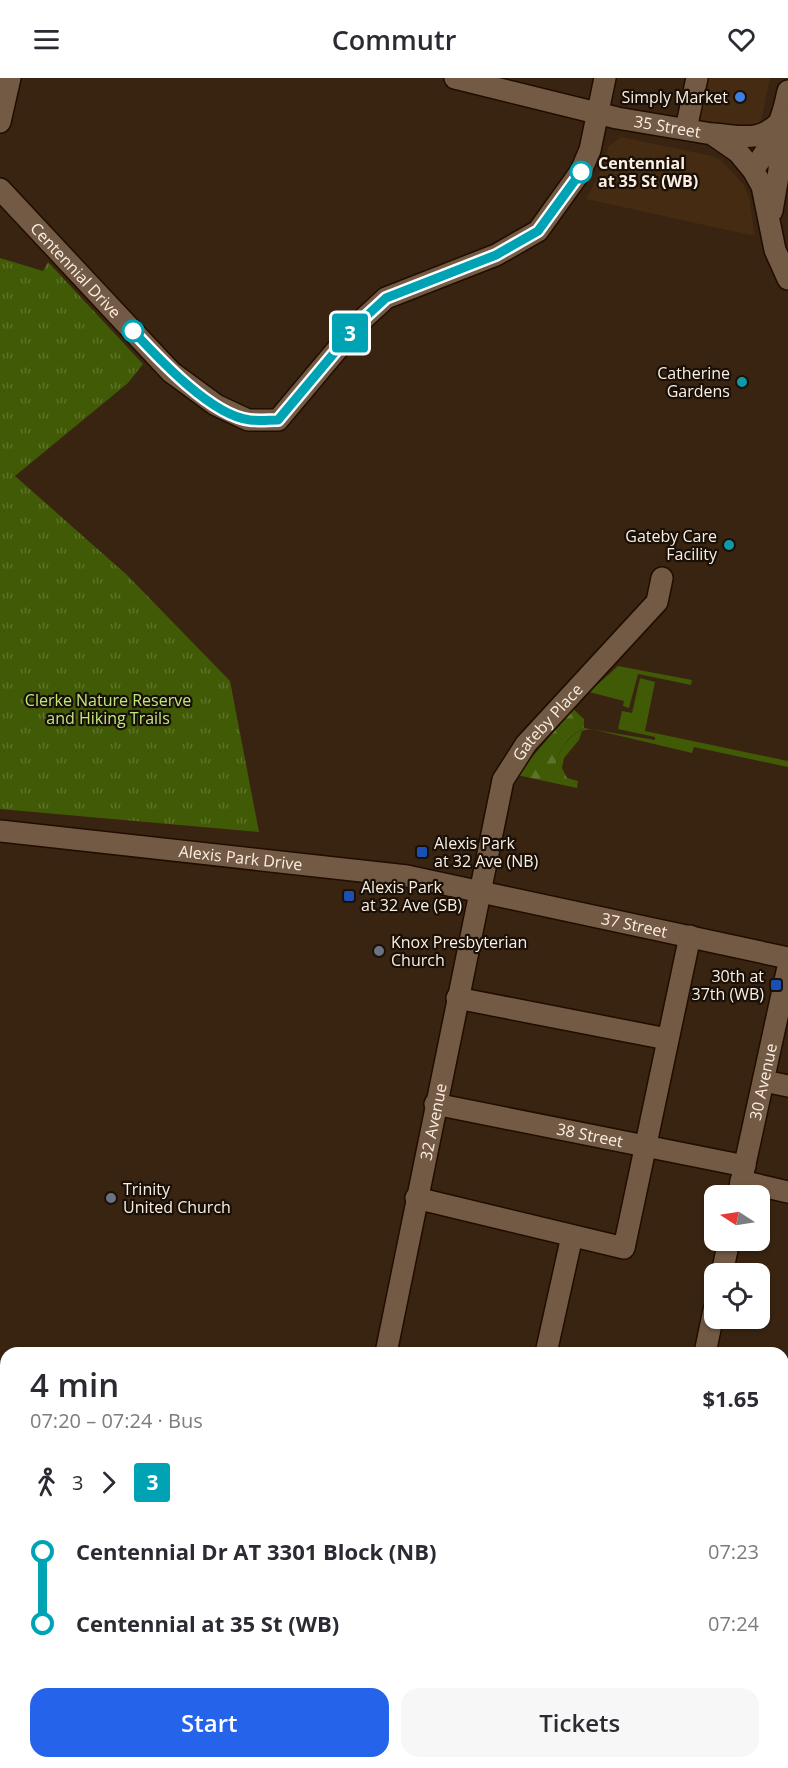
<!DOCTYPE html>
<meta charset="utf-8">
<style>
:root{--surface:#fff;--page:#f7f7f7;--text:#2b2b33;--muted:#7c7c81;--accent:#2563eb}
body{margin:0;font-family:"Open Sans",sans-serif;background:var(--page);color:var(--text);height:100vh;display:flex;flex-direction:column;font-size:22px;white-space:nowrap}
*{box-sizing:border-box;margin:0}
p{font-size:20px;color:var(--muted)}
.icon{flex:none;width:33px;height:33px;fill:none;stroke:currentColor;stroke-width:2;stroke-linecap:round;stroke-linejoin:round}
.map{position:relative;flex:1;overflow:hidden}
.panel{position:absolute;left:0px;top:1269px;width:789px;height:422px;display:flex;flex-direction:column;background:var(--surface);border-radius:18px 18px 0 0;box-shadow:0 2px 4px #0004}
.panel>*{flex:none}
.badge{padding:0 12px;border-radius:4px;font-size:21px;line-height:39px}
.needle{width:39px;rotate:282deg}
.tools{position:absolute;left:704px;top:1107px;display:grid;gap:12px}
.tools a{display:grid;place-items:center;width:66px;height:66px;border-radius:12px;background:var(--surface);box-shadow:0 2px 4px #0004;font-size:30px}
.map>.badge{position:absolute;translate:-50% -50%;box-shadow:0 0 0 3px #fff}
.legs{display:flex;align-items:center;gap:9px;height:66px;padding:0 30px;font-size:20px}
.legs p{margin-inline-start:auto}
.headline{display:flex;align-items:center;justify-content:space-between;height:102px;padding:0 30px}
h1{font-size:33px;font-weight:600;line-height:45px}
.button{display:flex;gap:12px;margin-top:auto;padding:12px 30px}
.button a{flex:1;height:69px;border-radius:18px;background:var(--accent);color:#fff;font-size:24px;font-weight:600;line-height:69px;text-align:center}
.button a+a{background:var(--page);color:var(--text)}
ul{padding:0 30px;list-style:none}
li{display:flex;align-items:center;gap:21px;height:72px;font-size:22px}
li i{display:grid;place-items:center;width:9px;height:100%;margin:0 8px;background:currentColor}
li i::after{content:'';width:15px;height:15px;margin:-8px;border:4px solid;border-radius:50%;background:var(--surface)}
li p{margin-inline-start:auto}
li:first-child i{background:linear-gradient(#0000 50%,currentColor 0)}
li:last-child i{background:linear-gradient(currentColor 50%,#0000 0)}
header{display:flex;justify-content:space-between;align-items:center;height:78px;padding:0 30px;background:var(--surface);font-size:27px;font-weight:600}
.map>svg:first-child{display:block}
</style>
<header><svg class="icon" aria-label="menu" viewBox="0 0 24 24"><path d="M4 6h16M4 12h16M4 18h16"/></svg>Commutr<svg class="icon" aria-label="heart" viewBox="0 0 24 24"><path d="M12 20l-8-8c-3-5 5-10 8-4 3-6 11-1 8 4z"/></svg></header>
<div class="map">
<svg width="788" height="1690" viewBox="0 0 788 1690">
<defs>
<pattern id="forest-firs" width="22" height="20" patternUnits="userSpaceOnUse" patternTransform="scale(1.5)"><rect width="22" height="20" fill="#415a06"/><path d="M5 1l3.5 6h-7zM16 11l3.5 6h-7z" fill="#5d722a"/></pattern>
<pattern id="park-tufts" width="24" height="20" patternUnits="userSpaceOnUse" patternTransform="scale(1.5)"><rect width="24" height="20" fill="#415a06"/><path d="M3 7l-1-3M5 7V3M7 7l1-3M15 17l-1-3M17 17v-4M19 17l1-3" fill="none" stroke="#5d722a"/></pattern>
</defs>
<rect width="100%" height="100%" fill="#392411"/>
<path fill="#452b12" d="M698,0H770L758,57L687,50Z
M621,59L713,78L722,83L744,107L749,119L755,158L586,121L600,94L609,68Z"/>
<path fill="#415a06" d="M618,588L692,602L691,607L638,596L629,630L623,628L624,623L589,614Z
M640,600L655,604L645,653L788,683V689L694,669L692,675L591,651L582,653L579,662L564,680L562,690L556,687C558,671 570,657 584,650L655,662V659L618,651L622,633L632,635Z"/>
<path fill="url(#forest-firs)" d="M573,631L584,641V650C570,656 559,670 556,686L562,690L567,700L578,703L577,710L517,697Z"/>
<path fill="url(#park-tufts)" d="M0,180L43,193L48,184L143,286L128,305L15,398L127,497L230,603L259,754L0,731Z"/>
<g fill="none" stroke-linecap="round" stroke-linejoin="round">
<g stroke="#200d00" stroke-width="24">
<g id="minor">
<path id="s1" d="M455,0L617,40L712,56L738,74L753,92L762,108L775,172L788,201"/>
<path d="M0,44L10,0"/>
<path d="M686,51L697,0"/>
<path d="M714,56C741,58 759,65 780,44"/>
<path d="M753,92C772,67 782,43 788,13"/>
<path id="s2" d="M0,111L171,294L216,327L248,342H278L361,243L386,220L496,177L538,153L581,93L590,72L605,0"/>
<path d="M772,133L779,92L782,41"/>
<path id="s3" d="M0,753L407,798L788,880"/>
<path d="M457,920L667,961"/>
<path d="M764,1003L788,1008"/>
<path id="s4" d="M435,1026L745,1088"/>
<path d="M741,1103L788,1114"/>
<path id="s5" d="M738,1118L788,889"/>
<path d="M416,1120L624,1170L690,858"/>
<path d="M722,1196L729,1162"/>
<path id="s6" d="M386,1275L503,702L526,666L657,524L662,500"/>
<path d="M546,1275L572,1158"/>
<path d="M705,1275L714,1232"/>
<path d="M783,1328L788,1329"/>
<path d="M462,1684L466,1690"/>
<path d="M667,1684L668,1690"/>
<path d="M786,1690L788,1680"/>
</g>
</g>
<use href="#minor" stroke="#725a45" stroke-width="21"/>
</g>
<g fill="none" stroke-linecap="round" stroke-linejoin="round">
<g stroke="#fff" stroke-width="14">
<path id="line-1" d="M133,253C159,281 212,338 250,342C259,343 269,342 278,342L361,243L386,220L496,177L538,153L581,94"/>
</g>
<use href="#line-1" stroke="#00a3b4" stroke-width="9"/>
</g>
<circle fill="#3f7fe0" stroke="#191008" stroke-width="2" cx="740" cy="19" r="6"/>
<g fill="#fff" stroke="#00a3b4" stroke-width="3">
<circle cx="581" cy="94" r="10"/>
<circle cx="133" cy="253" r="10"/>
</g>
<g fill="#0f9aa8" stroke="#191008" stroke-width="2">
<circle cx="742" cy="304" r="6"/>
<circle cx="729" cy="467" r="6"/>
</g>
<g fill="#1a4fb4" stroke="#191008" stroke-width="2">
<rect x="416" y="768" width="12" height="12" rx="3"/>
<rect x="343" y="812" width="12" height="12" rx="3"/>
<rect x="770" y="901" width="12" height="12" rx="3"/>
</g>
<g fill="#6b7280" stroke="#191008" stroke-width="2">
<circle cx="379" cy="873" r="6"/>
<circle cx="111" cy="1120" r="6"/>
</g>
<g text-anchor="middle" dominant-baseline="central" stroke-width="4.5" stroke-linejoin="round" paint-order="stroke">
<g font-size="16" fill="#fceee2" stroke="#191008" text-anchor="end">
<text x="728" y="19">Simply Market</text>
<text x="730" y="295">Catherine<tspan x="730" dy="18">Gardens</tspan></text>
<text x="717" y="458">Gateby Care<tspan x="717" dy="18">Facility</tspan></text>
<text x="434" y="765" text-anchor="start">Alexis Park<tspan x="434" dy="18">at 32 Ave (NB)</tspan></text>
<text x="361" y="809" text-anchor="start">Alexis Park<tspan x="361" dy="18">at 32 Ave (SB)</tspan></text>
<text x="391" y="864" text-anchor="start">Knox Presbyterian<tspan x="391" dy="18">Church</tspan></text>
<text x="764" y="898">30th at<tspan x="764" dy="18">37th (WB)</tspan></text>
<text x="123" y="1111" text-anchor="start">Trinity<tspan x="123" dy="18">United Church</tspan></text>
</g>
<g font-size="16" fill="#fceee2" stroke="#191008">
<text stroke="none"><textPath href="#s1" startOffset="218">35 Street</textPath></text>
<text stroke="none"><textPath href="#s2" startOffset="111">Centennial Drive</textPath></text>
<text stroke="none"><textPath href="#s6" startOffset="658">Gateby Place</textPath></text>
<text stroke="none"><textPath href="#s3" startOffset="242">Alexis Park Drive</textPath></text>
<text stroke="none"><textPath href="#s3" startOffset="642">37 Street</textPath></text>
<text stroke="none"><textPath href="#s5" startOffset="117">30 Avenue</textPath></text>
<text stroke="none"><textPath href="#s6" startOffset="236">32 Avenue</textPath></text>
<text stroke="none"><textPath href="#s4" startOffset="158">38 Street</textPath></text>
</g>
<g font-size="16" font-weight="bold" fill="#fceee2" stroke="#191008" text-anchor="start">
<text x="598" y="85">Centennial<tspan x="598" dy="18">at 35 St (WB)</tspan></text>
</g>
<g font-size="16" fill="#bfe97c" stroke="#191008">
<text x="108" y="622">Clerke Nature Reserve<tspan x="108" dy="18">and Hiking Trails</tspan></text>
</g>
</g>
</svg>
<div class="tools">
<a><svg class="needle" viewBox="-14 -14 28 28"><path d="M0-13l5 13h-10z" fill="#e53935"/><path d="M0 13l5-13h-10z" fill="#7c7c81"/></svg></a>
<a><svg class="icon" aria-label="locate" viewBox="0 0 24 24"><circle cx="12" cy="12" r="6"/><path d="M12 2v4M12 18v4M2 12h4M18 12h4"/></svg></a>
</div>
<b class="badge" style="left:350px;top:255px;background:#00a3b4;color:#fff">3</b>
<section class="panel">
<div class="headline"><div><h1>4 min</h1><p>07:20 – 07:24 · Bus</p></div><b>$1.65</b></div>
<div class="legs"><svg class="icon" aria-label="walk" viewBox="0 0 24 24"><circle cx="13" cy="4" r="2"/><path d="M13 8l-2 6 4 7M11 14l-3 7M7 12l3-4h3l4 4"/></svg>3<svg class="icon" aria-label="forward" viewBox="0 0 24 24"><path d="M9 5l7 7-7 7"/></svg><b class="badge" style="background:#00a3b4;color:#fff">3</b></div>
<ul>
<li><i style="color:#00a3b4"></i><b>Centennial Dr AT 3301 Block (NB)</b><p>07:23</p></li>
<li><i style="color:#00a3b4"></i><b>Centennial at 35 St (WB)</b><p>07:24</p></li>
</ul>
<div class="button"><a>Start</a><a>Tickets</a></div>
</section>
</div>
